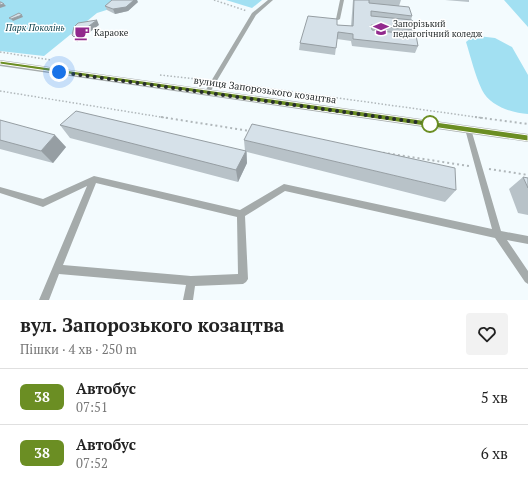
<!DOCTYPE html>
<html lang="uk">
<meta charset="utf-8">
<style>
:root{--surface:#fff;--page:#f2f2f2;--text:#222;--muted:#767676;--line:#e0e0e0}
body{margin:0;font-family:"PT Serif",serif;background:var(--page);color:var(--text);height:100vh;display:flex;flex-direction:column;font-size:15px;white-space:nowrap}
*{box-sizing:border-box;margin:0}
p{font-size:13px;color:var(--muted)}
.icon{flex:none;width:22px;height:22px;fill:none;stroke:currentColor;stroke-width:2;stroke-linecap:round;stroke-linejoin:round}
.map{position:relative;height:300px;overflow:hidden}
.details{display:flex;flex-direction:column;background:var(--surface);flex:1}
.details>*{flex:none}
.badge{padding:0 8px;border-radius:6px;font-size:14px;line-height:26px}
.you{position:absolute;width:20px;height:20px;margin:-10px;border:3px solid #fff;border-radius:50%;background:#1a73e8;box-shadow:0 0 0 6px #1a73e833}
.map>.badge{position:absolute;translate:-50% -50%;box-shadow:0 0 0 2px #fff}
.round{display:grid;place-items:center;flex:none;width:42px;height:42px;border-radius:4px;background:var(--page)}
.head{display:flex;align-items:center;justify-content:space-between;height:68px;padding:0 20px}
h1{font-size:19px;font-weight:600;line-height:30px}
ul{padding:0;list-style:none}
li{display:flex;align-items:center;gap:12px;height:56px;padding:0 20px;border-top:1px solid var(--line)}
li div{flex:1}
li b{display:block;font-size:15px}
li em{font-style:normal}
li .badge{min-width:44px;font-weight:700;text-align:center}
.map>svg:first-child{display:block}
</style>
<div class="map">
<svg width="528" height="300" viewBox="0 0 528 300">
<rect width="100%" height="100%" fill="#f3fbfe"/>
<path fill="#a2e0f2" d="M0,0H138L97,13L44,56L0,51Z
M226,0H262L252,8Z
M504,0H528V27Z
M478,36L495,38L512,47L528,75V114C512,113 490,106 482,90C475,75 471,58 466,42L471,38Z"/>
<g fill="none" stroke-linecap="round" stroke-linejoin="round">
<path stroke="#b0b7ba" stroke-width="1.5" stroke-dasharray="1.5 2" stroke-linecap="butt" d="M214,0L247,11
M0,52L51,60
M160,75L206,80
M222,82L483,118
M0,91L167,118"/>
<path stroke="#b0b7ba" stroke-width="2" stroke-dasharray="2 3" stroke-linecap="butt" d="M161,117L250,131
M475,117L528,124
M378,152L469,166
M489,169L528,175"/>
<path fill="#a5abab" fill-rule="evenodd" d="M268,0H273L256,15L209,94H205L204,93L252,13Z
M340,0H344L340,19L338,20L336,19Z
M466,127H468L471,129L501,231L528,236V244L507,240L528,271V284L525,282L495,238L285,191L245,216L248,279L246,282L243,284L195,286L193,300H183L186,285L59,274L49,300H39L87,186L43,207L0,193V187L43,199L94,176L240,210L284,184L492,229L465,129ZM96,183L237,217L238,274L191,276L63,265Z"/>
<path fill="#a5abab" fill-rule="evenodd" d="M0,60L528,134V142L0,66Z"/>
</g>
<path fill="#b8c2c8" d="M353,0H401L399,6L412,16L411,20L415,30L413,35L418,46L415,53L352,46L351,41L337,39L335,55L299,50L300,43L337,25L351,26Z
M445,0H469V2Z
M138,2L128,11L115,14L107,10L105,6Z
M0,120L66,147L53,163L0,149Z
M60,125L245,151L244,140L456,190L445,202L247,152V163L238,182L70,138Z
M523,177L528,178V215L518,213L509,189Z"/>
<path fill="#969ea3" d="M134,0H137L138,2L128,11L115,14L113,9Z
M4,4L6,6L0,8V5Z
M22,15L23,17L13,21L11,19Z
M97,20L99,25L77,42L74,37Z
M55,135L66,147L53,163L41,151Z
M246,151L247,163L238,182L236,170Z"/>
<path fill="#d6e1e9" stroke="#969ea3" d="M112,0H134L126,7L113,9L105,6Z
M354,0H369V3L409,7L412,16L371,11V16L412,20L415,30L371,25L372,30L416,35L418,46L353,39V34L338,32L336,48L300,43L308,16L337,19V25L353,26Z
M0,2H1L4,4L0,5Z
M19,13L22,15L11,19L9,18Z
M97,20L74,37L72,35L74,27L78,23Z
M76,111L246,151L236,170L60,125Z
M0,120L55,135L41,151L0,140Z
M252,124L455,168L456,190L244,140Z
M523,177L528,178V188Z"/>
<path fill="#6b8e23" stroke="#fff" d="M0,61L528,135V141L0,64Z"/>
<g fill="none" stroke-linecap="round" stroke-linejoin="round">
<path stroke="#272d2e" stroke-width="4" stroke-dasharray="0 7.2" d="M59,72L437,125L430,124"/>
</g>
<defs>
<g id="university-bare" transform="scale(1.2)"><path d="M0-5L7-2L0 1L-7-2ZM-4 1L0 2.5L4 1V4Q0 6-4 4Z" fill="#92298d" stroke="#fff" stroke-width="2.5" paint-order="stroke"/></g>
<g id="cafe-bare" transform="scale(1.2)"><path d="M-5.5-4.5H6V0H3Q3 3.5 0 3.5H-2.5Q-5.5 3.5-5.5 0ZM3-3.2v2h1.7v-2ZM-6 4.5H4V6H-6Z" fill="#92298d" stroke="#fff" stroke-width="2.5" paint-order="stroke"/></g>
</defs>
<g fill-rule="evenodd">
<use href="#university-bare" x="381" y="29"/>
<use href="#cafe-bare" x="82" y="33"/>
</g>
<circle fill="#fff" stroke="#6b8e23" stroke-width="2" cx="430" cy="124" r="8"/>
<g text-anchor="middle" dominant-baseline="central" stroke-width="3" stroke-linejoin="round" paint-order="stroke">
<g font-size="9" fill="#272d2e" stroke="#fff" text-anchor="start">
<text x="393" y="24">Запорізький<tspan x="393" dy="10">педагогічний коледж</tspan></text>
<text x="94" y="33">Караоке</text>
</g>
<g font-size="9" font-style="italic" fill="#053b47" stroke="#fff">
<text x="35" y="28">Парк Поколінь</text>
</g>
<g font-size="10" fill="#272d2e" stroke="#fff">
<text transform="translate(265 90) rotate(8)">вулиця Запорозького козацтва</text>
</g>
</g>
</svg>
<div class="you" style="left:59px;top:72px"></div>
</div>
<section class="details">
<div class="head"><div><h1>вул. Запорозького козацтва</h1><p>Пішки · 4 хв · 250 m</p></div><a class="round"><svg class="icon" aria-label="heart" viewBox="0 0 24 24"><path d="M12 20l-8-8c-3-5 5-10 8-4 3-6 11-1 8 4z"/></svg></a></div>
<ul>
<li><span class="badge" style="background:#6b8e23;color:#fff">38</span><div><b>Автобус</b><p>07:51</p></div><em>5 хв</em></li>
<li><span class="badge" style="background:#6b8e23;color:#fff">38</span><div><b>Автобус</b><p>07:52</p></div><em>6 хв</em></li>
</ul>
</section>
